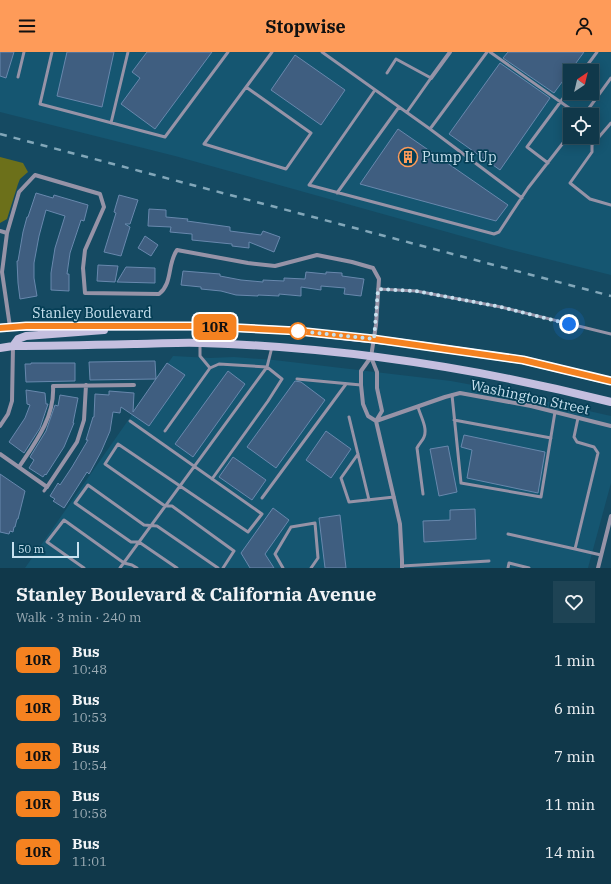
<!DOCTYPE html>
<meta charset="utf-8">
<style>
:root{--surface:#10384a;--page:#1e4354;--text:#f1f3f6;--muted:#9cacb5;--line:#305262;--accent:#fe9b59}
body{margin:0;font-family:"IBM Plex Serif",serif;background:var(--page);color:var(--text);height:100vh;display:flex;flex-direction:column;font-size:15px;white-space:nowrap}
*{box-sizing:border-box;margin:0}
p{font-size:13px;color:var(--muted)}
.icon{flex:none;width:22px;height:22px;fill:none;stroke:currentColor;stroke-width:2;stroke-linecap:round;stroke-linejoin:round}
.map{position:relative;height:516px;overflow:hidden}
.side{display:flex;flex-direction:column;background:var(--surface);flex:1}
.side>*{flex:none}
.badge{padding:0 8px;border-radius:6px;font-size:14px;line-height:26px}
.needle{width:26px;rotate:35deg}
.fabs{position:absolute;left:563px;top:12px;display:grid;gap:8px}
.fabs a{display:grid;place-items:center;width:36px;height:36px;border-radius:0px;background:var(--surface);box-shadow:0 2px 10px #0003,0 0 0 1px var(--line);font-size:20px}
.scale{position:absolute;left:12px;bottom:10px;width:67px;box-sizing:border-box;padding-left:4px;border:2px solid #c7e1ef;border-top:0;font-size:11px;line-height:14px;white-space:nowrap;color:#c7e1ef;-webkit-text-stroke:3px #063f56;paint-order:stroke}
.you{position:absolute;width:20px;height:20px;margin:-10px;border:3px solid #fff;border-radius:50%;background:#1a73e8;box-shadow:0 0 0 6px #1a73e833}
.map>.badge{position:absolute;translate:-50% -50%;box-shadow:0 0 0 2px #fff}
.round{display:grid;place-items:center;flex:none;width:42px;height:42px;border-radius:0px;background:var(--page)}
.summary{display:flex;align-items:center;justify-content:space-between;height:68px;padding:0 16px}
h1{font-size:19px;font-weight:800;line-height:30px}
ul{padding:0;list-style:none}
li{display:flex;align-items:center;gap:12px;height:48px;padding:0 16px}
li div{flex:1}
li b{display:block;font-size:15px}
li em{font-style:normal}
li .badge{min-width:44px;font-weight:700;text-align:center}
header{display:flex;justify-content:space-between;align-items:center;height:52px;padding:0 16px;background:var(--accent);color:#111;font-size:18px;font-weight:800}
.map>svg:first-child{display:block}
</style>
<header><svg class="icon" aria-label="menu" viewBox="0 0 24 24"><path d="M4 6h16M4 12h16M4 18h16"/></svg>Stopwise<svg class="icon" aria-label="person" viewBox="0 0 24 24"><circle cx="12" cy="8" r="4"/><path d="M4 21q1-7 8-7t8 7"/></svg></header>
<div class="map">
<svg width="611" height="516" viewBox="0 0 611 516">
<rect width="100%" height="100%" fill="#154a62"/>
<path fill="#155671" fill-rule="evenodd" d="M0,0H611V223L508,197L175,104L0,60ZM570,19H592V41H570ZM570,63H592V85H570Z
M173,304L210,306L234,305L274,308L451,329L478,334L611,364V431L588,516H25Z"/>
<path fill="#6c701a" d="M0,105L23,111L28,120L20,127L18,132L7,167L0,171Z"/>
<path fill="#3f5e80" stroke="#6888ad" d="M0,0H14L6,26L0,24Z
M67,0H114L102,55L57,44Z
M147,0H212L155,77L121,52L140,26L132,20Z
M508,0H584L554,41L503,6Z
M295,3L345,38L321,73L271,38Z
M500,11L550,46L500,118L449,82Z
M398,77L508,153L496,169L360,132Z
M36,141L53,146L54,143L88,153L84,169L81,168L70,201L67,222H69V239L51,238V221L55,196L65,164L46,158L39,184L34,211V226L37,244L20,247L18,231L17,209H18L23,180L27,165H28Z
M119,143L138,148L130,172H125L130,175L121,204L104,200L116,161L114,160Z
M149,157L166,158V165L188,167L187,169L230,175V179L261,183L263,179L280,185L274,200L249,190V196L232,194V192L192,188V182L170,180L171,175L148,174Z
M145,184L158,193L151,204L138,196Z
M98,213L118,214L115,230L97,229Z
M126,215L155,216V231L117,230Z
M183,219L220,222V224L241,228L263,230V228L284,229V226L305,227L306,220L326,222V220L342,221V224L364,227L361,244L344,242L345,236L321,234V238L301,235V244L279,242V244L258,243V244L236,243L221,239L201,237V235L181,233Z
M155,309L156,327L90,328L89,310Z
M31,311H75V329L26,330L25,312H31Z
M167,311L185,323L149,374L121,355L120,361L113,360L110,379L101,400L89,422L87,420L64,456L53,449L55,447L50,444L58,431L60,433L72,415L88,388H86L93,365H94L95,342L109,343V339L134,341L133,360Z
M228,319L245,332L193,405L175,392Z
M295,329L301,330L325,348L276,416L247,395Z
M26,338L45,341L46,352H48L40,376L24,401L9,390L25,366L30,353L27,352Z
M60,343L78,346L73,371H74L64,395L46,423L45,422L43,425L29,416L34,408L30,405L46,379L55,353L58,354Z
M326,379L351,397L331,426L306,408Z
M464,383L545,400L538,441L467,426L472,398L461,395Z
M448,394L457,440L439,444L430,397Z
M233,405L266,428L252,448L219,425Z
M0,422L25,439L18,467H17L15,475H14L13,480L10,479L9,482L0,480Z
M273,456L289,468L265,502L274,516H250L241,501Z
M475,457L476,487L424,490L423,469L450,468V458Z
M340,463L346,516H325L319,466Z"/>
<g fill="none" stroke-linecap="round" stroke-linejoin="round">
<path stroke="#9693a7" stroke-width="3" d="M52,0L40,52L165,85L228,0
M322,0L430,77L522,146
M490,0L579,63
M583,19L597,0
M387,21L396,7L431,26L407,60
M18,25L24,0
M246,35L311,81L286,117L204,92L272,0
M375,38L309,133L494,182L499,180L528,136L570,82
M584,63L611,26
M111,71L128,0
M611,71L592,93V100L570,131L590,147L611,153
M430,77L487,0
M548,111L527,95L570,37
M337,141L399,55
M378,237L416,239L501,255L611,282
M200,292V304L210,316
M297,327L361,333
M452,343L461,431L541,445L555,360
M418,355C420,363 428,376 424,385C423,388 419,392 417,396L423,442
M349,365L369,448
M578,366L574,385L577,390L594,395L598,401L575,497L601,503
M454,368L551,386
M130,369L262,462L248,480L118,392L105,412L165,454H172L234,499L223,516
M165,379L210,316L219,312L267,315L282,327L268,349L212,427
M358,402L341,426L349,450L394,445
M44,439L47,435
M262,446L346,332
M508,482L575,497
M402,514L489,509
M84,516L47,490L64,468L124,511L132,513L137,516
M120,516L267,315L272,295
M177,516L139,490H131L75,451L88,433L144,473L157,474L218,516
M283,516L275,502L291,475L315,471L318,506L311,516
M508,516L509,511L529,516"/>
<path stroke="#9693a7" stroke-width="4" d="M431,26L450,0
M0,179L7,181
M10,275L2,220L7,181L19,140L35,123L100,142L104,155L85,198L83,216L85,241L159,242C173,231 167,212 177,198L248,211L275,214L317,203L352,210L373,216L379,227L376,273L371,305L361,319V333L363,352L368,364L376,369
M371,305L377,320V336L382,359L376,369L400,472L402,508V516
M376,369L445,345L460,341L531,354L611,374
M0,374L8,362L12,349L13,294
M0,402L47,435L77,390L84,368L86,333
M19,415C35,391 55,365 53,334L134,333
M598,516L611,464"/>
<path stroke="#c4bfdf" stroke-width="8" d="M200,274V291
M0,276L10,275L200,274L298,279L396,290L523,308L611,329
M13,294L18,287L26,284L104,278
M0,296L13,294C54,294 95,293 137,292C158,292 179,290 201,291C339,295 477,316 611,350"/>
<path stroke="#82a7b9" stroke-width="2.5" stroke-dasharray="7 7" stroke-linecap="butt" d="M0,82L611,244"/>
</g>
<g fill="none" stroke-linecap="round" stroke-linejoin="round">
<g stroke="#fff" stroke-width="9">
<path id="line" d="M0,276L26,274H200L298,279L374,287L523,308L611,329"/>
</g>
<use href="#line" stroke="#f58220" stroke-width="6"/>
<path stroke="#c7e1ef" stroke-width="4" stroke-dasharray="0 7.2" d="M298,279L374,287L378,237L416,239L501,255L569,272"/>
</g>
<defs>
<g id="building-ring" transform="scale(1)"><circle r="9.5" fill="#063f56" stroke="#fe9b59" stroke-width="1.5"/><path d="M-4-6H4V6H1V3H-1V6H-4ZM-2.5-4.3h1.7v1.8h-1.7ZM.8-4.3h1.7v1.8H.8ZM-2.5-1h1.7V.8h-1.7ZM.8-1h1.7V.8H.8Z" fill="#fe9b59"/></g>
</defs>
<g fill-rule="evenodd">
<use href="#building-ring" x="408" y="105"/>
</g>
<circle fill="#fff" stroke="#f58220" stroke-width="2" cx="298" cy="279" r="8"/>
<g text-anchor="middle" dominant-baseline="central" stroke-width="3.5" stroke-linejoin="round" paint-order="stroke">
<g font-size="14" fill="#c7e1ef" stroke="#063f56" text-anchor="start">
<text x="422" y="105">Pump It Up</text>
</g>
<g font-size="14" fill="#c7e1ef" stroke="#063f56">
<text x="92" y="261">Stanley Boulevard</text>
<text transform="translate(530 345) rotate(12)">Washington Street</text>
</g>
</g>
</svg>
<div class="fabs">
<a><svg class="needle" viewBox="-14 -14 28 28"><path d="M0-13l5 13h-10z" fill="#e53935"/><path d="M0 13l5-13h-10z" fill="#9cacb5"/></svg></a>
<a><svg class="icon" aria-label="locate" viewBox="0 0 24 24"><circle cx="12" cy="12" r="6"/><path d="M12 2v4M12 18v4M2 12h4M18 12h4"/></svg></a>
</div>
<div class="scale">50 m</div>
<div class="you" style="left:569px;top:272px"></div>
<b class="badge" style="left:215px;top:275px;background:#f58220;color:#111">10R</b>
</div>
<section class="side">
<div class="summary"><div><h1>Stanley Boulevard &amp; California Avenue</h1><p>Walk · 3 min · 240 m</p></div><a class="round"><svg class="icon" aria-label="heart" viewBox="0 0 24 24"><path d="M12 20l-8-8c-3-5 5-10 8-4 3-6 11-1 8 4z"/></svg></a></div>
<ul>
<li><span class="badge" style="background:#f58220;color:#111">10R</span><div><b>Bus</b><p>10:48</p></div><em>1 min</em></li>
<li><span class="badge" style="background:#f58220;color:#111">10R</span><div><b>Bus</b><p>10:53</p></div><em>6 min</em></li>
<li><span class="badge" style="background:#f58220;color:#111">10R</span><div><b>Bus</b><p>10:54</p></div><em>7 min</em></li>
<li><span class="badge" style="background:#f58220;color:#111">10R</span><div><b>Bus</b><p>10:58</p></div><em>11 min</em></li>
<li><span class="badge" style="background:#f58220;color:#111">10R</span><div><b>Bus</b><p>11:01</p></div><em>14 min</em></li>
</ul>
</section>
